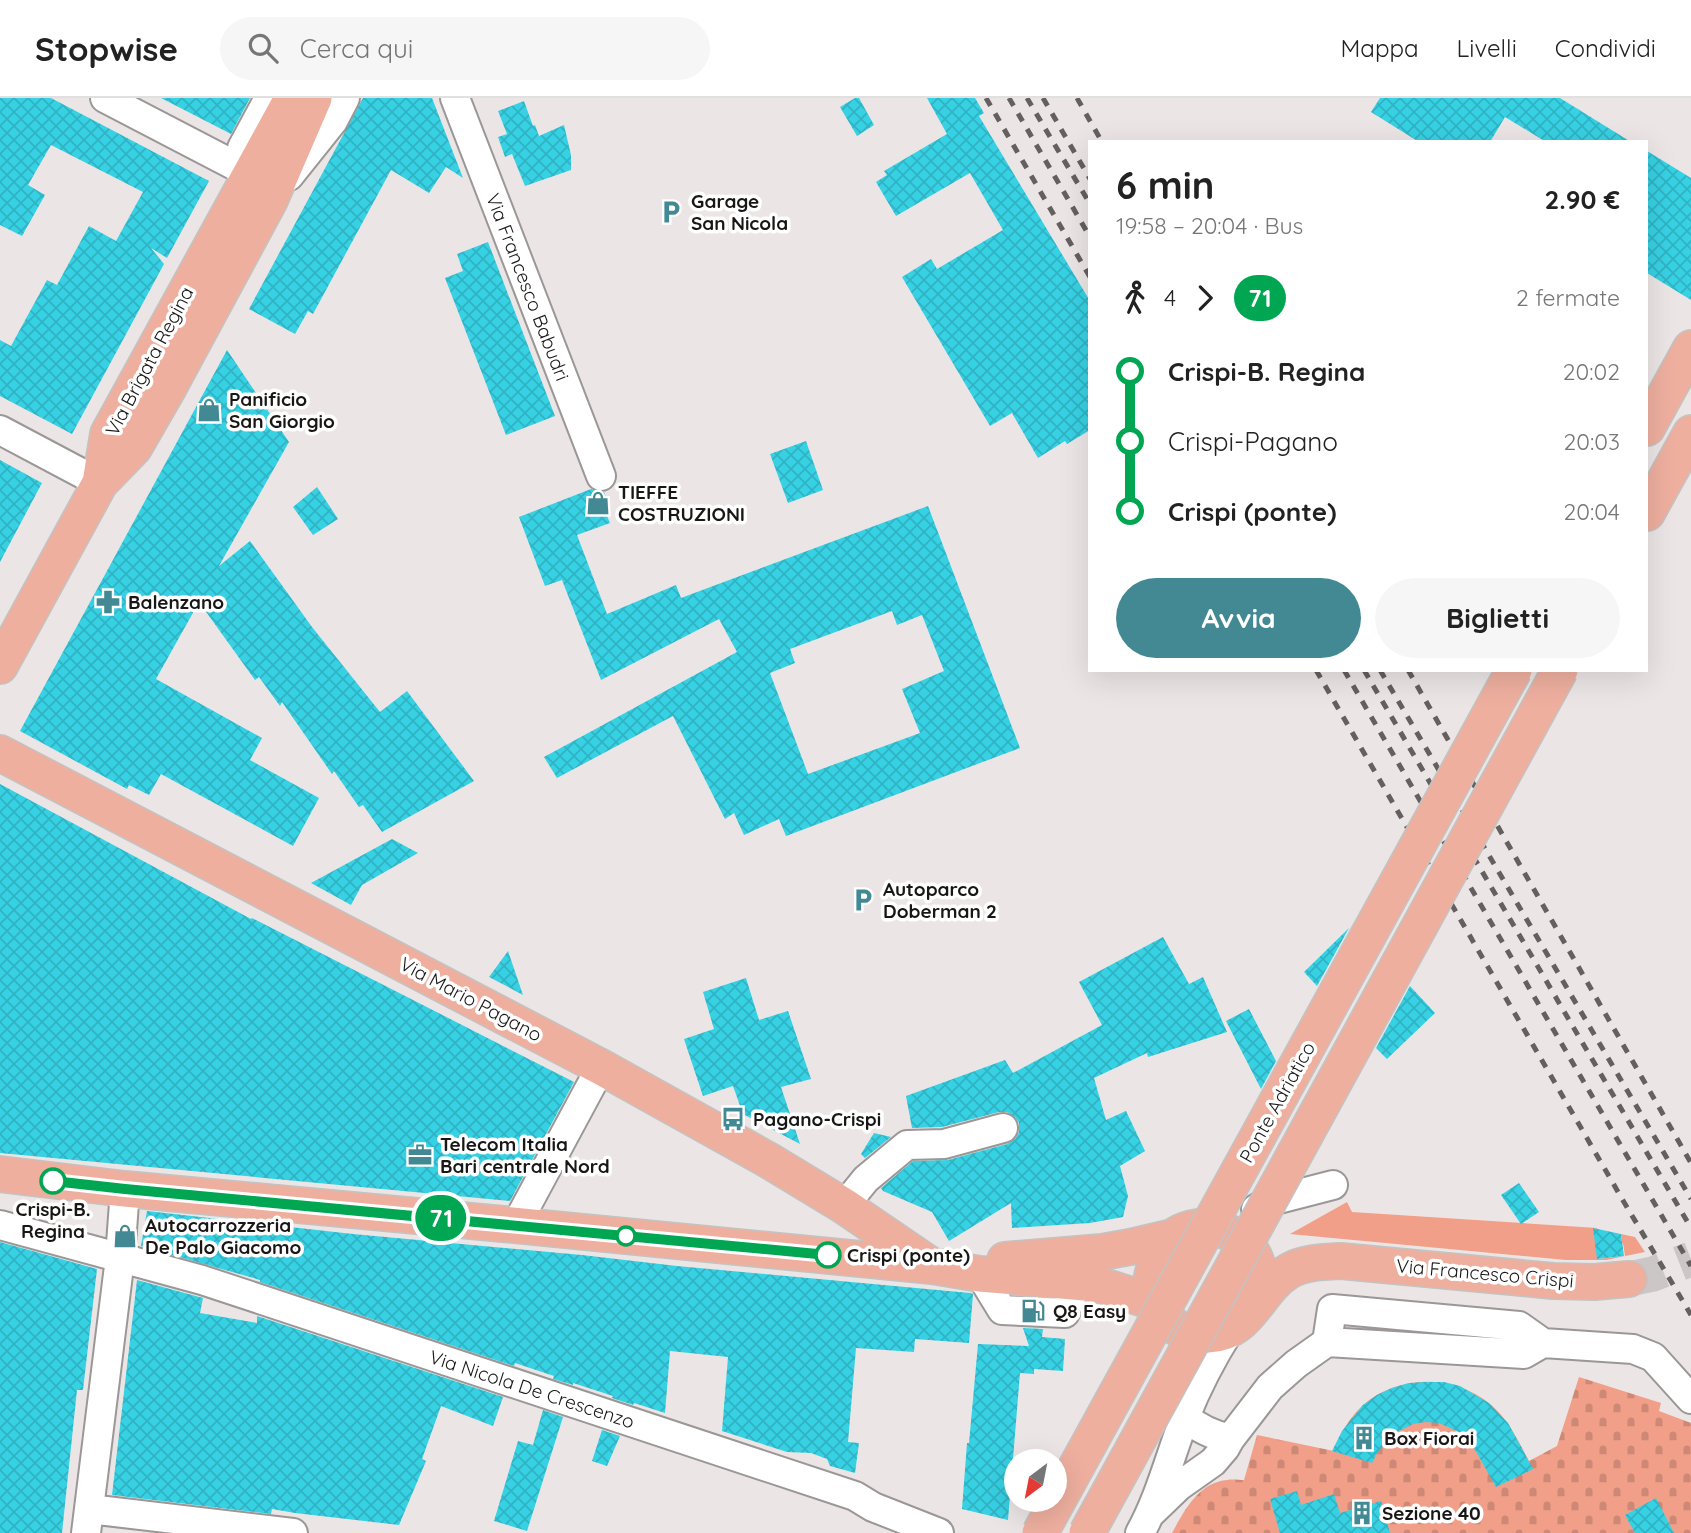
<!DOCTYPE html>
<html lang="it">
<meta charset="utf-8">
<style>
:root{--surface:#fff;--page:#f6f6f6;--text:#222;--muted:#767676;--line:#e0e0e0;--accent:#438993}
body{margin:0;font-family:Quicksand,sans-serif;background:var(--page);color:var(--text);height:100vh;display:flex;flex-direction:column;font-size:26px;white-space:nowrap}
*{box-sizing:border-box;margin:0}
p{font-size:23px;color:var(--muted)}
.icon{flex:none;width:38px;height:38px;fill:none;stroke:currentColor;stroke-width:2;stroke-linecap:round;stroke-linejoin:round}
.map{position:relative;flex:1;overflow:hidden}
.drawer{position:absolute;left:1088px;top:42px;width:560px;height:532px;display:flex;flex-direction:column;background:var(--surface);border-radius:0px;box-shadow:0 7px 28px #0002}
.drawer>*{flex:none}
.badge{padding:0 14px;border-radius:23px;font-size:24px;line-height:46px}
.needle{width:46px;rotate:212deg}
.buttons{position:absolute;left:1004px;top:1351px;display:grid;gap:14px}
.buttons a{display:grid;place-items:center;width:63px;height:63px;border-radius:50%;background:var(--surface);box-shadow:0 7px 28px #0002;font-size:35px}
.map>.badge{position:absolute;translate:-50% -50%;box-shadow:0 0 0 4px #fff}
.legs{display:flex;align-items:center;gap:10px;height:77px;padding:0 28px;font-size:23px}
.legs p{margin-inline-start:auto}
.head{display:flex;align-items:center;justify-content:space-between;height:119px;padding:0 28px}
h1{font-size:38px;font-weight:800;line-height:52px}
.primary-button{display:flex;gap:14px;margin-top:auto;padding:14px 28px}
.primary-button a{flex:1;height:80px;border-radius:42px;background:var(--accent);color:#fff;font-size:28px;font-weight:800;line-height:80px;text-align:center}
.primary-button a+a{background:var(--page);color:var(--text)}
ul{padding:0 28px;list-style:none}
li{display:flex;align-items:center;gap:24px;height:70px;font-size:26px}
li i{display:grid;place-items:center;width:10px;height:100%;margin:0 9px;background:currentColor}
li i::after{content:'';width:18px;height:18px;margin:-9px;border:5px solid;border-radius:50%;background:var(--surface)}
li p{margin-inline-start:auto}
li:first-child i{background:linear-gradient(#0000 50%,currentColor 0)}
li:last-child i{background:linear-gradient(currentColor 50%,#0000 0)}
header{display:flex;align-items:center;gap:42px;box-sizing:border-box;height:98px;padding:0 35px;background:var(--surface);border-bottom:2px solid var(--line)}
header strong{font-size:33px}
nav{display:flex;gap:38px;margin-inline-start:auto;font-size:24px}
.search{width:490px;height:63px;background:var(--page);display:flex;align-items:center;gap:18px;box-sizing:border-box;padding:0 24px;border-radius:38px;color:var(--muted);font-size:26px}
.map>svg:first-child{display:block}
</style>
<header>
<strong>Stopwise</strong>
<div class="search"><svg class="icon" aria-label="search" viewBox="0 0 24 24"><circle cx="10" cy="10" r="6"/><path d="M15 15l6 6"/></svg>Cerca qui</div>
<nav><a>Mappa</a><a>Livelli</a><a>Condividi</a></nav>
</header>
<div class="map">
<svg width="1691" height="1435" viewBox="0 0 1691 1435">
<defs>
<pattern id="cemetery-stones" width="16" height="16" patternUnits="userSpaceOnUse" patternTransform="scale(1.75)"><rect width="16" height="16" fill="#f19f89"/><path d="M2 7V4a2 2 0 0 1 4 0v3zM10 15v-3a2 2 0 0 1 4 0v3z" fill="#ce8876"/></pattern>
<pattern id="building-cross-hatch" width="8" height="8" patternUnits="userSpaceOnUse" patternTransform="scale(1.75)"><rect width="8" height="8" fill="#37d1e4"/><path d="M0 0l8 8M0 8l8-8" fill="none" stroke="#30b3c3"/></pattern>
</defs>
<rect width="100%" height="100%" fill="#ebe6e5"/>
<path fill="#f19f89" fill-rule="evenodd" d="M1347,1104L1352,1114L1597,1130L1598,1145L1622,1143L1621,1136L1635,1139L1645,1154L1606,1162H1566L1290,1136ZM1623,1145L1625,1158L1598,1161L1596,1149Z"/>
<path fill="url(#cemetery-stones)" d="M1579,1279L1661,1305L1659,1313L1691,1325V1435H1172C1184,1413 1199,1384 1227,1382C1233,1381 1239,1382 1244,1382L1257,1337L1334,1353C1341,1336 1348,1321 1362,1308C1397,1276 1454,1276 1490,1306C1508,1321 1518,1342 1529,1363L1557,1348Z"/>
<path fill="url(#building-cross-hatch)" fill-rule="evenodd" d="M0,0H51L209,83L167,160L151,150L164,166L72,336L0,298V242L11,248L47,182L57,187L89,128L116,143L143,94L51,47L28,87L45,97L22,138L0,127Z
M161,0H250L231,36Z
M363,0H432L463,80L446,69L429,95L391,72L313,216L308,213L295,236L249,211Z
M855,0H859L874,27L857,38L840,9Z
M927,0H975L984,15L979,18L1090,203V332L1067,346L1065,343L1038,360L1012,315L990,328L902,179L931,161L937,171L1003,132L970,75L896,118L876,84L887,77L884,73L947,36Z
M1380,0H1560L1631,44H1546L1505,19L1490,44H1419L1371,14Z
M524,3L533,28L535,27L539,38L564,27L571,57V72L525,88L512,56L505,59L498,39L507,36L498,13Z
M1647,53L1691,80V202L1647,175Z
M488,144L555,318L506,337L445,180L463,173L457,156Z
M227,252L289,344L219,468L250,443L312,529L380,614L407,593L474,683L382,734L363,707L359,709L334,673L332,676L282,604L280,608L259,579L255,582L199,504L156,581L262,640L250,662L319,700L293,748L161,676L149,697L129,687L127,691L20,633Z
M806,343L823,392L788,405L770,356Z
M0,362L42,385L0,464Z
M317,389L338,421L313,437L293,409Z
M591,391L598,394H604L610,410L605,413L610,425L577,437L607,516L676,487L681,500L928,408L1020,650L786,738L779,721L744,737L734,715L725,721L673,618L557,680L544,659L737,554L719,521L601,582L562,482L545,488L519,419ZM892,513L897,527L922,517L944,573L902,591L920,635L808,676L770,575L795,565L790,551Z
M0,686L251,821L252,820L574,984L510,1103L0,1055Z
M392,741L418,755L362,787L351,807L311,785Z
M1349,830L1317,888L1304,874Z
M1163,839L1189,886L1203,879L1227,934L1148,959L1147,955L1094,980L1106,1022L1126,1013L1145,1053L1120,1068L1128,1098L1123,1119L1090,1125L1012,1130L1011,1105L949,1143L932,1114L883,1093L881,1090L913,1063L948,1062L1007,1046L1015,1041L1019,1034V1025L1015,1019L1007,1014H999L942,1029L912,1030L906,998L1005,962L1013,975L1102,927L1079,884Z
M508,853L523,897L489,879Z
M746,880L759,922L788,913L811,981L781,989L800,1046L743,1016L733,988L703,998L684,941L714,931L703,894Z
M1410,888L1435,915L1387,961L1376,950Z
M1249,911L1276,963L1261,991L1226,923Z
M874,1035L891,1039L865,1060L861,1056Z
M1519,1085L1539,1114L1521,1126L1501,1097Z
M147,1113L353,1136L582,1157L677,1168L970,1195L973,1196L969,1245L915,1241L914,1254L856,1250L848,1344L859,1345L855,1375L830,1368L827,1361L811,1355L787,1354L722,1333L728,1259L670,1253L665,1315L634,1305L633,1307L612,1300L613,1298L573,1285V1287L553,1281L554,1278L515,1265L514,1268L260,1184V1182L141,1148Z
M1593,1130L1621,1136L1624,1158L1597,1161Z
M0,1144L97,1171L83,1292H77L62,1435H0Z
M137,1182L203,1200L200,1215L257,1225V1218L503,1299L493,1328L441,1308L422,1361L426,1363L399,1427L295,1415L272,1411L271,1416L112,1397Z
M1023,1230L1043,1231L1042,1239L1065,1241L1063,1273L1034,1271V1276L1020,1275L1008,1422L962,1411L967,1345H969L978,1246L1029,1248Z
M1426,1284H1444L1460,1288L1489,1305L1508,1325L1533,1371L1496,1389L1470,1343L1461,1335L1439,1325L1425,1324L1413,1326L1393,1336L1377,1355L1372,1365L1332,1353L1342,1333L1363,1307L1377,1297L1392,1290L1409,1285Z
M543,1312L563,1319L527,1433L494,1423L518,1343L533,1347Z
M602,1332L620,1338L607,1368L592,1363Z
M1297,1393L1301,1407L1334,1396L1340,1415L1381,1403L1390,1435H1280L1270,1401Z
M1656,1400L1674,1435H1635L1625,1417Z"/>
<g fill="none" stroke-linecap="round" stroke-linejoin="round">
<path stroke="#cbc7c6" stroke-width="35" stroke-dasharray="35 18" stroke-linecap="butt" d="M1629,1181L1653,1176L1691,1161"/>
<g stroke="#9b9796" stroke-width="32">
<path id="minor" d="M105,0L251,76
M455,0L601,378
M251,76L242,50L269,0
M289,78L333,23L345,0
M0,332L100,385
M844,1108L866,1081L907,1047L944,1046L1003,1030
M1256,1111L1267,1104L1333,1087
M0,1127L202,1182L855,1398L873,1409L939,1435
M516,1127L601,969
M980,1176L1002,1212L1065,1215L1077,1184
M1327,1244L1332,1211L1519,1228L1543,1245L1633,1251L1653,1259L1691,1301
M1185,1319C1199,1331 1212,1337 1230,1341
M89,1411L293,1435
M1152,1414L1179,1388L1213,1364L1225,1350L1230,1341L1270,1289L1296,1266L1327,1244L1524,1256L1543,1245
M86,1435L120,1160L125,1091
M1140,1435C1160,1399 1170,1358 1185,1319C1197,1289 1212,1260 1229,1233"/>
</g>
<g stroke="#c3c3c2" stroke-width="38">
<path id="major" d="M1647,330L1691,250
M100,385L108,336L289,6
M1647,415L1691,335
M0,568L100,385L134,350L168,291L270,102L314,0
M0,655L601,969L768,1062L844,1108L929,1166
M0,1076L125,1091L503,1126L932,1168L980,1176L1097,1186L1156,1205
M1005,1162L1102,1154L1130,1149L1177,1138
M1254,1207C1283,1137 1189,1101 1160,1155C1155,1166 1152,1174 1151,1185C1151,1203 1163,1220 1177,1230C1186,1235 1197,1238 1208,1237C1251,1235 1257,1192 1289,1173C1304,1164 1323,1164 1341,1163L1553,1183L1594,1184L1629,1181"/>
</g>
<use href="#minor" stroke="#fff" stroke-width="28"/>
<use href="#major" stroke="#eeaf9f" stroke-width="35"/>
<path stroke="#63605f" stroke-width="5" stroke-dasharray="9 9" stroke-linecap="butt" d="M986,0L1090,179
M1009,0L1090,139
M1027,0L1090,106
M1043,0L1090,81
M1077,0L1102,44
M1316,572L1621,1099L1691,1217
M1344,572L1691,1168
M1364,572L1691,1130
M1380,572L1691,1101
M1408,572L1691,1065"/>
<g stroke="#c3c3c2" stroke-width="38" stroke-linecap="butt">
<path id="major-bridge" d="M1040,1435L1514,572
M1087,1435L1560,572"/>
</g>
<use href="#major-bridge" stroke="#eeaf9f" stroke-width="35"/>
</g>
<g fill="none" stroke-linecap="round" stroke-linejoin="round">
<g stroke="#fff" stroke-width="16">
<path id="line-1" d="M53,1083L125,1091L828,1157"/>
</g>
<use href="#line-1" stroke="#00a651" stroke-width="10"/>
</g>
<defs>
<g id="parking-bare" transform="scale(1.89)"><path d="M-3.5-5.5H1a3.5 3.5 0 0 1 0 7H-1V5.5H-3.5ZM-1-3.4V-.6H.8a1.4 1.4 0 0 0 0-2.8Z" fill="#438993" stroke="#fff" stroke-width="2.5" paint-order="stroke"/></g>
<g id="shop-bare" transform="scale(1.89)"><path d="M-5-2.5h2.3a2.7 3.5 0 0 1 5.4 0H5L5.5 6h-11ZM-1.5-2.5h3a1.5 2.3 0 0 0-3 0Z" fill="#438993" stroke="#fff" stroke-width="2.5" paint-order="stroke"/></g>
<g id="pharmacy-bare" transform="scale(1.89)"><path d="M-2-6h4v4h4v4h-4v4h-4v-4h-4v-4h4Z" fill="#438993" stroke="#fff" stroke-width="2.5" paint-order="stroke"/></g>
<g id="bus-bare" transform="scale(1.89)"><path d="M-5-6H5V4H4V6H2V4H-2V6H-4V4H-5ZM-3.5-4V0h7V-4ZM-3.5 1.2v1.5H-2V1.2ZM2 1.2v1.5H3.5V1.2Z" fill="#438993" stroke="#fff" stroke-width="2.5" paint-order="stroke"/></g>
<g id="office-bare" transform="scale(1.89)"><path d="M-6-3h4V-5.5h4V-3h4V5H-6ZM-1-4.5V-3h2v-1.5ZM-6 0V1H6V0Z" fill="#438993" stroke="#fff" stroke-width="2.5" paint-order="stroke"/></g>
<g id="fuel-bare" transform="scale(1.89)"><path d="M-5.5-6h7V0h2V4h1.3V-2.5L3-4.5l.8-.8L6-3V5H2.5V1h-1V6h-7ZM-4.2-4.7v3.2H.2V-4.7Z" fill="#438993" stroke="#fff" stroke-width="2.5" paint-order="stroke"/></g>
<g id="building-bare" transform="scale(1.89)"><path d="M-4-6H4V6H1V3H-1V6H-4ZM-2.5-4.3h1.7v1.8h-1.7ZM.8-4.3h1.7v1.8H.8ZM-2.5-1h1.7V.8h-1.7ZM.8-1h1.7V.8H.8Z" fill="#438993" stroke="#fff" stroke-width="2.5" paint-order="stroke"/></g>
</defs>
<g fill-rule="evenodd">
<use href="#parking-bare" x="671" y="114"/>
<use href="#shop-bare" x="209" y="312"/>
<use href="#shop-bare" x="598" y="405"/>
<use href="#pharmacy-bare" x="108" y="504"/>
<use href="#parking-bare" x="863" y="802"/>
<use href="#bus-bare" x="733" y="1021"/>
<use href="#office-bare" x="420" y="1057"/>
<use href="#shop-bare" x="125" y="1138"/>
<use href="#fuel-bare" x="1033" y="1213"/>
<use href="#building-bare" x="1364" y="1340"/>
<use href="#building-bare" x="1362" y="1415"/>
</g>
<g fill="#fff" stroke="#00a651" stroke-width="3.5">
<circle cx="53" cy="1083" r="12"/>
<circle cx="626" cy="1138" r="9"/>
<circle cx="828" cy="1157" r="12"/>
</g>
<g text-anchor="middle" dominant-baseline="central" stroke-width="7" stroke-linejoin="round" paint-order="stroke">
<g font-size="19" font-weight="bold" fill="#181716" stroke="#fff" text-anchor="start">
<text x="691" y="103">Garage<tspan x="691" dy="22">San Nicola</tspan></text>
<text x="229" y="301">Panificio<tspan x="229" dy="22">San Giorgio</tspan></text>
<text x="618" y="394">TIEFFE<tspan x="618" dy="22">COSTRUZIONI</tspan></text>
<text x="128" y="504">Balenzano</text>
<text x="883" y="791">Autoparco<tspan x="883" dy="22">Doberman 2</tspan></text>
<text x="753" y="1021">Pagano-Crispi</text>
<text x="440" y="1046">Telecom Italia<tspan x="440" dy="22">Bari centrale Nord</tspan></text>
<text x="145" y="1127">Autocarrozzeria<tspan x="145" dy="22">De Palo Giacomo</tspan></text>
<text x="1053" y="1213">Q8 Easy</text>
<text x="1384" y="1340">Box Fiorai</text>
<text x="1382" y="1415">Sezione 40</text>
</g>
<g font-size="19" fill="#181716" stroke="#fff">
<text transform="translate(528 189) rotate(69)">Via Francesco Babudri</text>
<text transform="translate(149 263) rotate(-62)">Via Brigata Regina</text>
<text transform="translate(471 901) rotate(28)">Via Mario Pagano</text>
<text transform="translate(1277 1004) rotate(-61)">Ponte Adriatico</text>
<text transform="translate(1485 1175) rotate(5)">Via Francesco Crispi</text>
<text transform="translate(532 1291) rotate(18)">Via Nicola De Crescenzo</text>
</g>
<g font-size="19" font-weight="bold" fill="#181716" stroke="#fff">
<text x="53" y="1111">Crispi-B.<tspan x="53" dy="22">Regina</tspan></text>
<text x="847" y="1157" text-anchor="start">Crispi (ponte)</text>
</g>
</g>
</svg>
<div class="buttons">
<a><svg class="needle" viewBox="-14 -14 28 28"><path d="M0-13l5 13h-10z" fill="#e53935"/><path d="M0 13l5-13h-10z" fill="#767676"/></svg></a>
</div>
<b class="badge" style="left:441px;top:1120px;background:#00a651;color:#fff">71</b>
<section class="drawer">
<div class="head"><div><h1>6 min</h1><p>19:58 – 20:04 · Bus</p></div><b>2.90 €</b></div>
<div class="legs"><svg class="icon" aria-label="walk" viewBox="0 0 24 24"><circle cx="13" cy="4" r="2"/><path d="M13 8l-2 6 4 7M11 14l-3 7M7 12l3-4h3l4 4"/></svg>4<svg class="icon" aria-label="forward" viewBox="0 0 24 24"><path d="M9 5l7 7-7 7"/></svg><b class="badge" style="background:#00a651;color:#fff">71</b><p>2 fermate</p></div>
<ul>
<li><i style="color:#00a651"></i><b>Crispi-B. Regina</b><p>20:02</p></li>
<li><i style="color:#00a651"></i><span>Crispi-Pagano</span><p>20:03</p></li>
<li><i style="color:#00a651"></i><b>Crispi (ponte)</b><p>20:04</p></li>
</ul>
<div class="primary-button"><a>Avvia</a><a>Biglietti</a></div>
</section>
</div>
